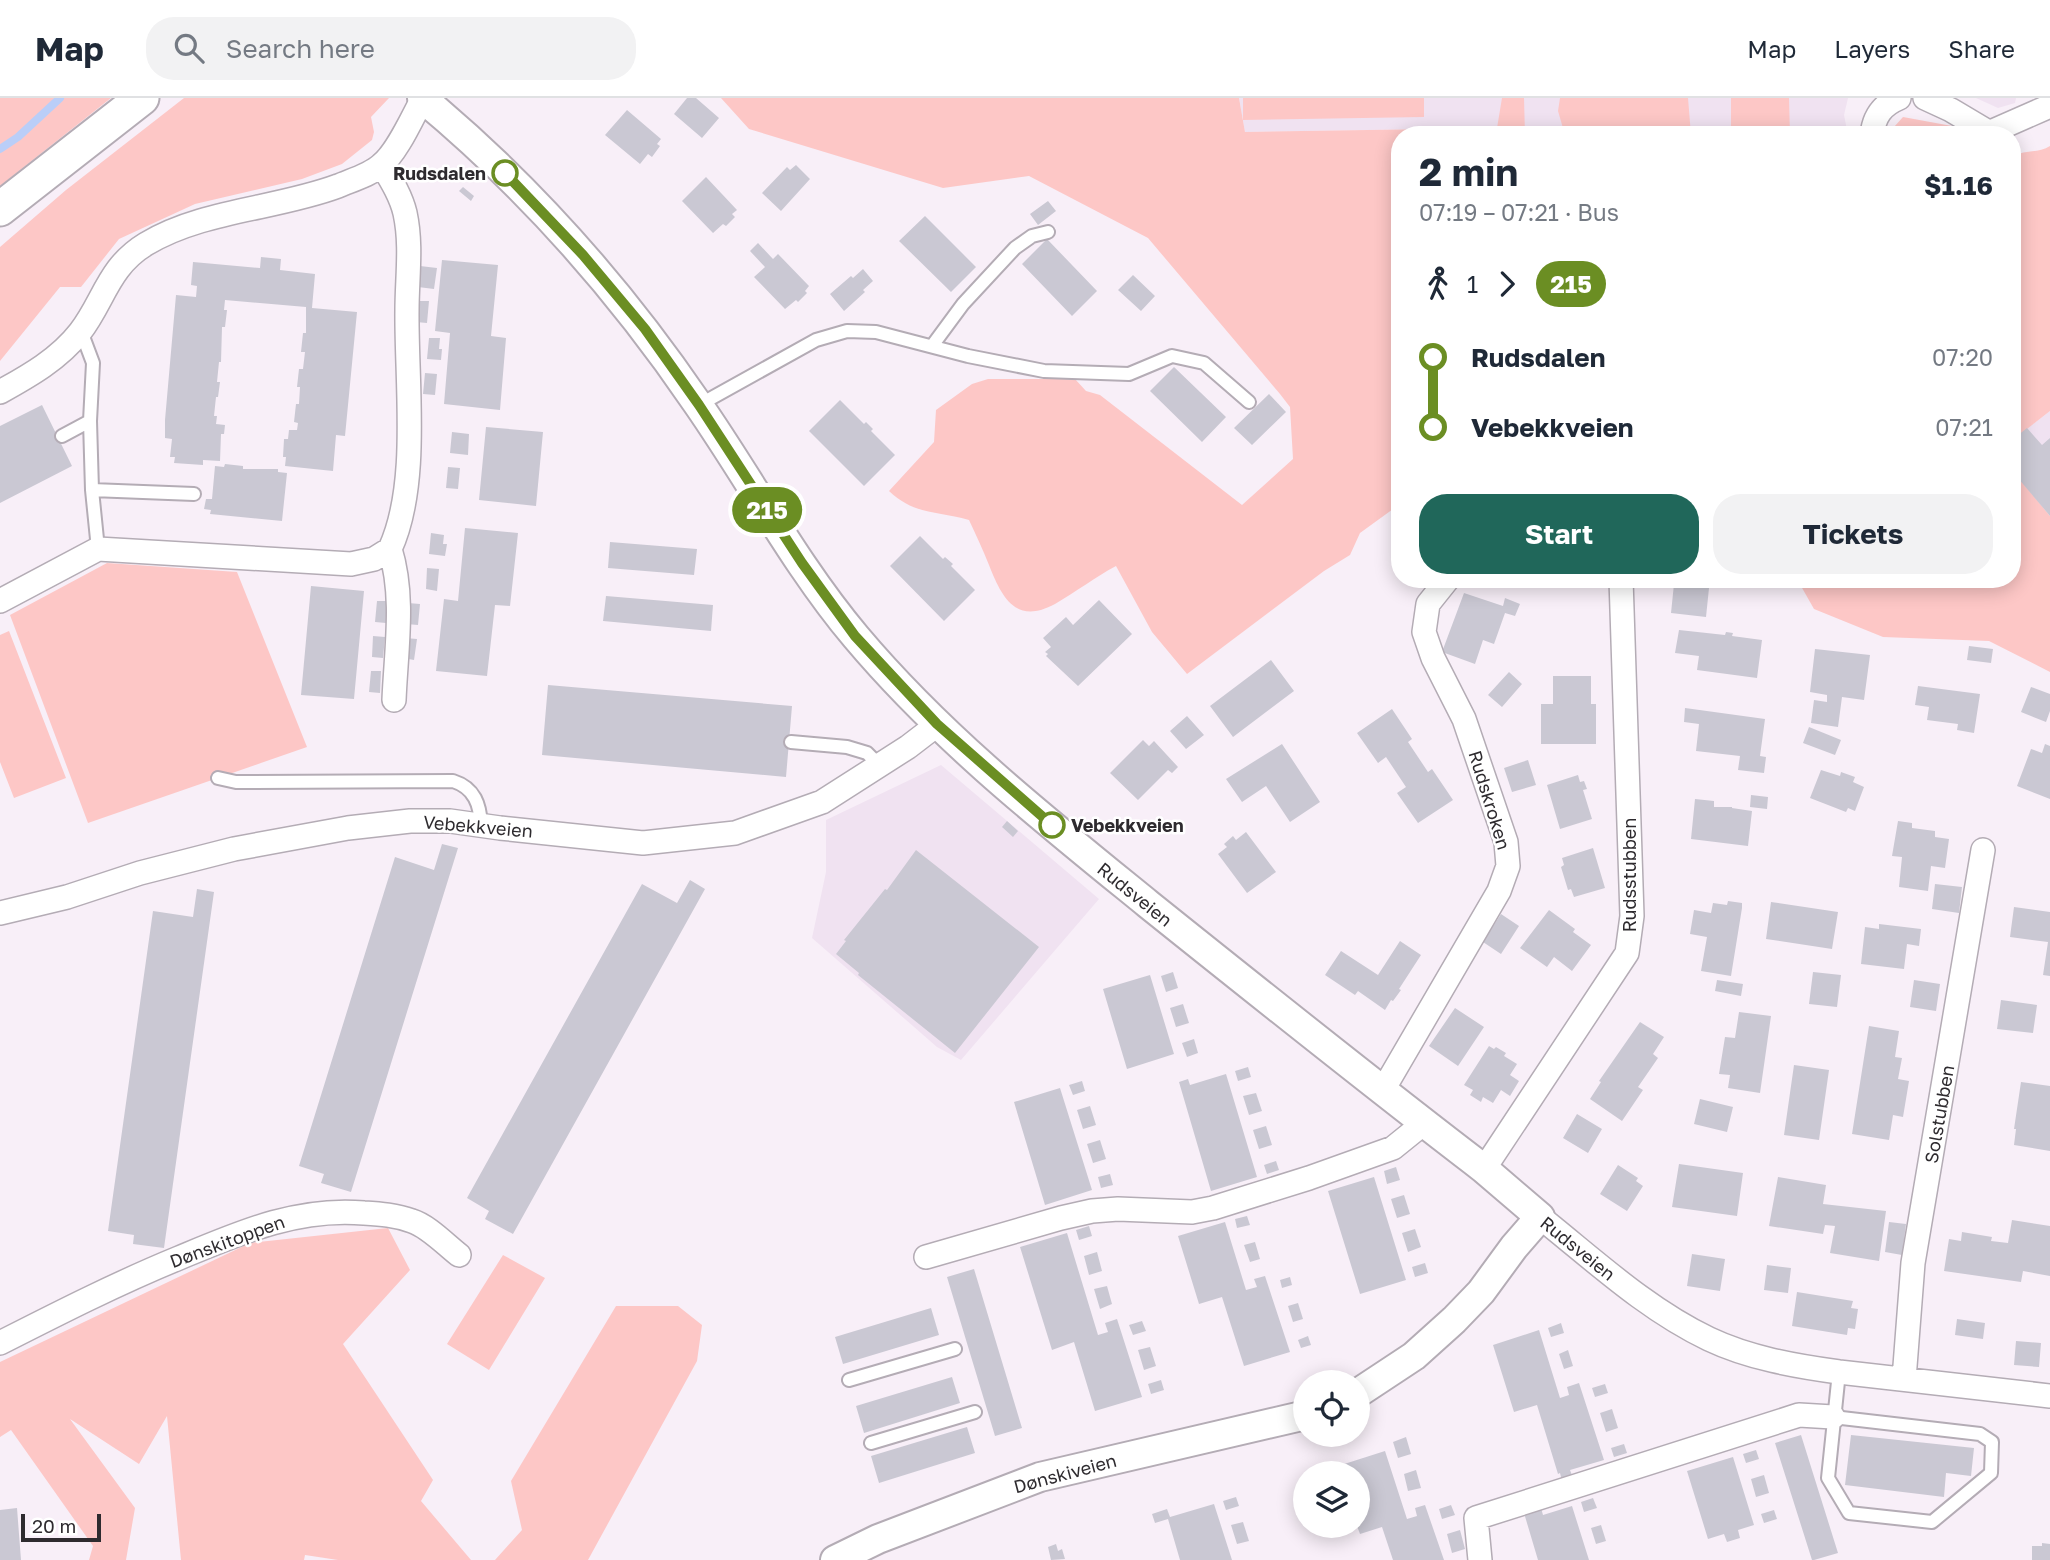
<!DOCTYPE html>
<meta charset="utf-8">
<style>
:root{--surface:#fff;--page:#f2f2f3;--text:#1f2937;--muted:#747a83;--line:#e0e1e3;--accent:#20675a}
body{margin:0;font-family:"Golos Text",sans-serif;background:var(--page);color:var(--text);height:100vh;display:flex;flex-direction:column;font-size:26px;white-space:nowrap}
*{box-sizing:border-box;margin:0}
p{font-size:23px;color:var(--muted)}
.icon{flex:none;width:38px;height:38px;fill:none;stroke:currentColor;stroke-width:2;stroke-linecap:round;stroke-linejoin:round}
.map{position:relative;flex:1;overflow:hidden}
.sheet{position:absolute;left:1391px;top:28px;width:630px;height:462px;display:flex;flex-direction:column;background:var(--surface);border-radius:28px;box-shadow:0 4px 18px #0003}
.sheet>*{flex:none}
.badge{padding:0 14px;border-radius:23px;font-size:24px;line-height:46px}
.tools{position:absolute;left:1293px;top:1272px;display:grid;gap:14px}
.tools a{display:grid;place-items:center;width:77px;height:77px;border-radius:50%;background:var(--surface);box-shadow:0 4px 18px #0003;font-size:35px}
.scale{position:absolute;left:21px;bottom:18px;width:80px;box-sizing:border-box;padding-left:7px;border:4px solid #2e2b2f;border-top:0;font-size:19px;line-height:24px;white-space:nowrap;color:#2e2b2f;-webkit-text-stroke:5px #fff;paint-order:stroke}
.map>.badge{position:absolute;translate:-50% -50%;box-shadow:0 0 0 4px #fff}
.legs{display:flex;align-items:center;gap:10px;height:77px;padding:0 28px;font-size:23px}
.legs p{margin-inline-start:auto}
.summary{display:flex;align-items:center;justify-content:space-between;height:119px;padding:0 28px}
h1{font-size:38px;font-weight:700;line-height:52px}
.primary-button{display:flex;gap:14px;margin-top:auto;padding:14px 28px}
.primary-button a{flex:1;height:80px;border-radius:28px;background:var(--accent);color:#fff;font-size:28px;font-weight:700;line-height:80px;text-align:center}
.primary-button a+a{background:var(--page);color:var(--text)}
ul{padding:0 28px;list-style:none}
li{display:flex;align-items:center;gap:24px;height:70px;font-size:26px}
li i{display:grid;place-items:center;width:10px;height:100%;margin:0 9px;background:currentColor}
li i::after{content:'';width:18px;height:18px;margin:-9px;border:5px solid;border-radius:50%;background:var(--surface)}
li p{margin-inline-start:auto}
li:first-child i{background:linear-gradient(#0000 50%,currentColor 0)}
li:last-child i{background:linear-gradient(currentColor 50%,#0000 0)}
header{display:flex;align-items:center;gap:42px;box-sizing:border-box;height:98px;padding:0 35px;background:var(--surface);border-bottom:2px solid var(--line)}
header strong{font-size:33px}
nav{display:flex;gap:38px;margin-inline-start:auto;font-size:24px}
.search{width:490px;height:63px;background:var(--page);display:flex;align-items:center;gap:18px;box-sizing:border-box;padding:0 24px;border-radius:28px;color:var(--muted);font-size:26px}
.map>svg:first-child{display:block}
</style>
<header>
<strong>Map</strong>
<div class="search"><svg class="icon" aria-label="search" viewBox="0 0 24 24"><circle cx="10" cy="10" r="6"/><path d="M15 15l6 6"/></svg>Search here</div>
<nav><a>Map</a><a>Layers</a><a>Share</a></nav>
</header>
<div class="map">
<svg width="2050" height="1462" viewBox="0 0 2050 1462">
<rect width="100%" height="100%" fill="#f8eff8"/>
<path fill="#f0e2f1" d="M1239,0H1848L1844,17L1848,37H1525L1524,32L1498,30L1245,34Z
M1976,0H2016L2015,5L1998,10Z
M2050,313V418L2012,342Z
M941,667L1099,801L961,962L937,949L812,840L826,774V722Z"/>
<path fill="#fdc7c6" d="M0,0H111L0,88Z
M184,0H389L371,19L374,34L372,42L342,66L302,81L195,106L119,141L81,189H60L0,263V149L66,92Z
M721,0H1239L1245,34L1497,30L1502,0H1524L1525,37H1400V406L1360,435L1350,457L1324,473L1187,576L1152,534L1116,468C1095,479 1076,494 1055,506C1016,527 1002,500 989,467C983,452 976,437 969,422C938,413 914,417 889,393L934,344L936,312L972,286L988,281H1075L1086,293L1100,297L1242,407L1293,361L1290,309L1280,296L1148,140L1029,78L943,90L749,31Z
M1243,0H1424V19L1243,22Z
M1560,0H1688L1691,37H1565L1558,13Z
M1731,0H1789L1790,37H1731Z
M1903,19L1952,28L1961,34L1960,37H1894V29Z
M2050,48V313L2013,342V58C2025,52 2039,55 2050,48Z
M2013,373L2050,418V574L1989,543L1883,539L1814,511L1797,481H2012Z
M107,465L237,474L307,649L88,725L10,517Z
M9,533L66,680L14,700L0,664V537Z
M388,1130L410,1172L343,1246L433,1382L421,1403L471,1462H338L305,1457L304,1462H181L167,1318L139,1366L70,1321L135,1410L126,1462H89L93,1448L11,1332L0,1339V1264L250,1145Z
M503,1157L545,1180L489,1272L447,1246Z
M616,1208H678L702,1227L697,1263L588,1462H495L522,1432L511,1383Z"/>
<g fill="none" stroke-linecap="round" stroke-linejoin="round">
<path stroke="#bacef8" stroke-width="8" d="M0,51L18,39L60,0"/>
</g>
<path fill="#cac8d3" d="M687,0H696L719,20L702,40L674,16Z
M627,12L661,41L657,46L660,48L652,59L648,56L640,66L605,37Z
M796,67L810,81L781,113L762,95L787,69L790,72Z
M706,79L737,112L732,116L735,119L726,128L723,126L713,135L682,103Z
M463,89L474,98L471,103L459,93Z
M1048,103L1056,113L1038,127L1030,116Z
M925,118L976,169L951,194L899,143Z
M1047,141L1097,193L1072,218L1022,166Z
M758,145L773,161L778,156L809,188L805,193L807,195L798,204L796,202L785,211L754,179L765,169L750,153Z
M261,159L281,161L280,172L315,176L312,210L357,214L345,338L336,337L333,373L285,368L286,359H283L284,341H288L289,332H297L298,325L294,324L296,306H299L300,289H297L299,271H303L305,254H301L303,235H306V209L225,202L224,212H227L225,229H222L221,264H219L217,284H220L218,299H216L214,318H217L216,326L225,327L224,336H221L220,363L203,362V367L174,365L175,359H170L172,341L165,340V322L176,197L196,199L197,188L191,187L193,164L260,170Z
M442,162L498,167L491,238L506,240L500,312L444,306L450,235L435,233Z
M420,168L437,170L434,191L418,189Z
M863,171L873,183L863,192L865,194L844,213L830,196L851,178L853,180Z
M1133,177L1155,198L1141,213L1118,192Z
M417,203H429L427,225L416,224Z
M429,240H440L439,251H442L441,262L427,261Z
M1174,269L1226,319L1202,344L1150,293Z
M425,275L437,276L435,297L423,296Z
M1269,296L1286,314L1252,347L1234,330Z
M840,302L864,326L866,324L873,331L871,333L895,357L864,388L809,333Z
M42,307L72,368L0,405V328Z
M486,329L543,334L536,408L479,402Z
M2027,330L2042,347L2050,340V418L2012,373V342Z
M452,334L469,336L468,357L450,355Z
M225,366L243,368V371H278V374L287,375L282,423L210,416L211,412L204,411L206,401H212L215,368L224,369Z
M448,369L460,370L458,391L446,390Z
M465,430L518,435L510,508L495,507L487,578L436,573L444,501L458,503Z
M431,435L444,437L443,446H447L445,458L429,456Z
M920,438L943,461L945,459L953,466L951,468L975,492L944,523L890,468Z
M610,444L697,451L694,477L608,470Z
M427,470L439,471L437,493L426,491Z
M1685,481H1709L1708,486Z
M1674,486L1709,490L1706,519L1671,515Z
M311,488L364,493L354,601L301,597Z
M1464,495L1503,508L1505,500L1520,506L1515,518L1505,515L1494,546L1483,542L1475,566L1442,554Z
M606,498L713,507L711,533L603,523Z
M1099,502L1132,536L1078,588L1046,558L1048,556L1045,554L1051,549L1043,540L1066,519L1073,527Z
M377,503H388L386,525L375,524Z
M408,505L420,506L418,527L406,526Z
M1679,532L1725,537L1726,534L1733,535L1732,538L1762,542L1757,580L1697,572L1699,558L1675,555Z
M373,538L385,539L383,560L372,559Z
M405,540L417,541L414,562L403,560Z
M1969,548L1993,551L1991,565L1967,562Z
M1815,551L1870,557L1864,602L1842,599L1838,629L1811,625L1814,602L1827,604V597L1810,594Z
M1271,562L1294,593L1233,639L1210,608Z
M371,573H381L380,595L369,594Z
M1509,574L1522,586L1502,609L1488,597Z
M1553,578H1591V606H1596V646H1541V606H1553Z
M548,587L792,608L786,679L542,657Z
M1918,588L1980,596L1974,635L1957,632L1958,626L1927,622L1929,609L1915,607Z
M2031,589L2050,596V613L2046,624L2021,614Z
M1685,610L1765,621L1760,658L1766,659L1764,675L1738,672L1740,658L1696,653L1699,626L1684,624Z
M1392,611L1412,641L1408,644L1428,674L1432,671L1453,702L1418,725L1397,695L1406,689L1386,659L1378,665L1357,635Z
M1187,618L1204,637L1186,651L1170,633Z
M1809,629L1841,642L1835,657L1803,645Z
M1143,642L1149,648L1154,643L1178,669L1172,675L1168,672L1138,702L1110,675Z
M1282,646L1320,704L1290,724L1266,688L1242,704L1226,681Z
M2045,646L2050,648V701L2017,688L2031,651L2042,655Z
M1528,662L1536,687L1512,694L1504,670Z
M1821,672L1840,678L1841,674L1855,679L1853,684L1864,689L1855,713L1848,710L1846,714L1810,700Z
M1578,677L1580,684L1584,683L1587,691L1583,692L1592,721L1560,731L1547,687Z
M1751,697L1768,699L1767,711L1750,709Z
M1695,701L1714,703V709H1732V710L1752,713L1748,748L1691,741Z
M1007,723L1018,733L1013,739L1002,729Z
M1898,723L1912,725V730L1935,733V739L1949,741L1945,770L1931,768L1928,793L1899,789L1902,759L1892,758Z
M1246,734L1276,774L1247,795L1218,756L1227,749L1224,746L1233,738L1236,742Z
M442,746L458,750L351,1094L321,1085L324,1076L299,1068L395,759L434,772Z
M1593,750L1605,790L1574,799L1571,791L1568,792L1561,769L1564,767L1562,760Z
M916,752L1039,849L955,955L858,877L859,875L836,856L846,843L844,842L885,791L887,792Z
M690,782L705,791L513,1136L485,1121L489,1113L467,1100L642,786L677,805Z
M1935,786L1962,789L1959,815L1932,811Z
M197,791L214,794L164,1150L133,1146L134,1137L108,1133L153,813L193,819Z
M1728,803L1742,805V810L1731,878L1701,873L1707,839L1690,836L1694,812L1711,815L1713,805L1727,807Z
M1771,804L1838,814L1832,851L1766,841Z
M2014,809L2050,814V878L2043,877L2048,844L2010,839Z
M1549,812L1575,831L1573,834L1591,847L1572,873L1554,859L1547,869L1520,850Z
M1501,816L1519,828L1501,856L1483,844Z
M1879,826L1921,831L1919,848L1907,846L1904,871L1861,866L1865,829L1879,831Z
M1400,843L1421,857L1399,891L1401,892L1393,903L1391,902L1385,912L1358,893L1355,897L1325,877L1341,853L1378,877Z
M1173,874L1178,890L1166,894L1161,878Z
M1813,874L1841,877L1837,909L1809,906Z
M1150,877L1174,956L1127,971L1103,891Z
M1717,882L1743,886L1741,898L1715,893Z
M1914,882L1940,886L1936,913L1910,909Z
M2001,902L2037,907L2033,935L1997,931Z
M1183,906L1189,925L1176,929L1170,910Z
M1455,910L1484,929L1458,968L1429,948Z
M1739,914L1771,918L1760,995L1728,990L1730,977L1719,976L1725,939L1735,940Z
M1640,924L1664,939L1653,956L1658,960L1638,989L1643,992L1622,1023L1590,1001L1601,984L1599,983Z
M1869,928L1899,933L1895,959L1902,960L1898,981L1909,983L1903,1019L1893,1017L1889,1042L1852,1036Z
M1194,941L1198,955L1187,959L1182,945Z
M1489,948L1494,951L1496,949L1506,955L1504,958L1517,966L1510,977L1519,983L1510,998L1501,992L1493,1005L1483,999L1481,1004L1470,997L1473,992L1464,987Z
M1794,967L1829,972L1819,1042L1784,1037Z
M1248,969L1251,979L1238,983L1235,973Z
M1226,976L1257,1079L1211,1093L1179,984L1188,981L1190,987Z
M1082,983L1085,993L1073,997L1069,987Z
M2021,984L2050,988V1053L2014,1047L2016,1031H2014Z
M1060,990L1092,1092L1045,1107L1014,1004Z
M1256,995L1262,1013L1249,1017L1243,998Z
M1700,1001L1733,1009L1727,1034L1694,1026Z
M1090,1008L1096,1027L1083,1031L1077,1012Z
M1577,1016L1602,1031L1588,1055L1563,1040Z
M1266,1028L1272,1047L1259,1051L1253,1032Z
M1100,1042L1106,1061L1093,1065L1087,1046Z
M1276,1063L1279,1072L1267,1076L1264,1067Z
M1679,1066L1743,1075L1737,1118L1672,1109Z
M1618,1067L1638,1080L1636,1083L1643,1088L1627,1113L1600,1096Z
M1396,1069L1400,1082L1387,1086L1384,1073Z
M1110,1076L1113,1087L1101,1090L1098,1079Z
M1374,1079L1406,1182L1360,1196L1328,1093Z
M1778,1079L1826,1087L1823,1106L1886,1113L1879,1163L1830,1155L1835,1128L1825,1127L1823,1136L1769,1128Z
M1404,1097L1410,1116L1397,1120L1391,1101Z
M1247,1118L1250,1127L1237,1130L1235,1121Z
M2012,1122L2050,1128V1178L2023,1173L2021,1184L1944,1173L1949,1141L1961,1143L1962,1134L1992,1139L1991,1143L2008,1145Z
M1225,1124L1246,1192L1257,1189L1254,1181L1265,1178L1290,1254L1244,1268L1222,1199L1199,1206L1178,1138Z
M1889,1124L1906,1126L1902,1157L1885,1154Z
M1089,1128L1092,1138L1079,1142L1076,1132Z
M1415,1131L1421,1149L1408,1154L1402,1135Z
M1067,1135L1098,1237L1108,1234L1105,1225L1117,1221L1142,1299L1095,1313L1074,1244L1052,1252L1020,1149Z
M1255,1144L1260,1161L1250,1164L1244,1147Z
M1097,1154L1102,1173L1089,1177L1084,1158Z
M1692,1156L1725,1161L1720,1193L1687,1188Z
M1425,1165L1428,1175L1415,1179L1412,1169Z
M1767,1167L1791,1170L1788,1195L1764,1192Z
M974,1171L1022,1330L995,1338L947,1179Z
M1290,1179L1292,1187L1282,1190L1280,1182Z
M1107,1188L1112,1206L1100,1211L1094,1191Z
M1797,1194L1853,1203L1851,1210L1858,1211L1855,1231L1848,1230L1847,1237L1792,1228Z
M1298,1205L1303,1221L1293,1224L1288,1208Z
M931,1210L939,1237L843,1266L835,1239Z
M1957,1221L1985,1225L1983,1241L1955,1237Z
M1142,1223L1146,1233L1133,1237L1129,1227Z
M1561,1225L1564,1235L1551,1239L1548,1230Z
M1539,1232L1560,1300L1569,1297L1567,1289L1579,1285L1604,1362L1570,1372L1573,1380L1562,1383L1560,1375L1558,1376L1537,1307L1514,1314L1493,1247Z
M1308,1238L1311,1247L1301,1250L1298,1242Z
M2016,1243L2041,1245L2039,1269L2014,1267Z
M1150,1249L1156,1268L1144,1272L1138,1252Z
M1568,1252L1573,1268L1564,1271L1559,1256Z
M952,1279L960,1305L864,1335L856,1308Z
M1161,1282L1164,1292L1151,1296L1148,1286Z
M1605,1286L1608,1295L1595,1299L1592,1290Z
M1612,1311L1618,1330L1606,1334L1600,1315Z
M967,1329L975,1355L879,1385L871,1358Z
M1801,1337L1838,1455L1814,1462H1812L1775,1345Z
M1851,1337L1974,1350L1971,1378L1946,1375L1944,1399L1845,1387Z
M1406,1339L1411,1356L1398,1360L1393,1344Z
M1624,1346L1627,1355L1614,1359L1611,1350Z
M1756,1352L1759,1361L1746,1365L1743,1356Z
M1385,1353L1407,1421L1417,1418L1415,1410L1425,1407L1444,1462H1393L1382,1429L1360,1436L1357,1428L1358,1376H1341L1338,1368Z
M1733,1359L1754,1427L1738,1432L1740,1440L1727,1444L1724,1436L1708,1441L1687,1373Z
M1416,1372L1421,1390L1408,1393L1404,1376Z
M1764,1377L1769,1395L1756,1399L1751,1381Z
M1236,1399L1239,1408L1226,1412L1223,1403Z
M1593,1400L1597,1410L1584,1414L1581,1404Z
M1214,1406L1232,1462H1180L1168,1421L1155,1425L1152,1416L1167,1411L1170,1419Z
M1451,1407L1455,1417L1442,1421L1439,1411Z
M1572,1408L1589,1462H1538L1524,1415L1541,1410L1543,1417Z
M17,1410L21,1462H0V1412Z
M1774,1412L1777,1421L1764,1425L1761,1416Z
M1243,1424L1249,1443L1237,1446L1231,1427Z
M1601,1427L1606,1443L1596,1446L1591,1430Z
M1460,1432L1465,1451L1452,1455L1447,1436Z
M2042,1445L2050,1446V1462H2032V1448H2042Z
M1056,1446L1058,1453L1062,1451L1065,1461L1051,1462L1048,1449Z"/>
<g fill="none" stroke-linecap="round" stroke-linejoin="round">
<g stroke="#b4acb5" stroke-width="16">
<path id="service" d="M81,233L93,265L90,323L92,392L98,451
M932,248L963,206L1015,150L1032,138L1048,134
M699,307L816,242L847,233L876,234L968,258L1044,273L1129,276L1172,258L1204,265L1249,304
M62,338L90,323
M92,392L194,396
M791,644L847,649L867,655L879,667
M218,680L236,684L453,683C475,690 480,707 481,727
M849,1282L955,1251
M1833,1319L1980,1336L1992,1344L1991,1375L1932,1424L1849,1415L1828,1380L1839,1274
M871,1345L975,1314"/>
</g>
<g stroke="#b4acb5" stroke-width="26">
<path id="minor" d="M1925,0L1951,12L1988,34
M1872,37C1874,18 1882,7 1899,0
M1984,37L2050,8
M382,67C391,82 401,98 405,115C412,147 407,180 407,212C406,284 420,386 390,451C405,499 396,552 394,602
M0,294C29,278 59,261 80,234C104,203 108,169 146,146C202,112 277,111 338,88C352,82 370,77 381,67C397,55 413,18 423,0
M0,503L98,451L351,466L374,461L390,451
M0,815L67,799L140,775L234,751L348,730L410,723H450L500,730L643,745L735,735L822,704L908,649L938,626
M1383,992L1499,793L1508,768L1506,744L1464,621L1433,560L1424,534L1428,506L1448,481
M1484,1071L1627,855L1632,818L1621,481
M1540,1119C1594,1162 1646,1211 1709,1241C1749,1260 1795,1268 1839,1274L2050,1298
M926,1159L1061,1120L1092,1113L1118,1111L1192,1114L1213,1110L1309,1080L1393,1050L1424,1025
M0,1245C59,1215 118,1185 179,1160C239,1135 297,1109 364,1115C380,1116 396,1117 412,1123C428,1128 445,1146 459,1157
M1904,1281L1913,1165L1983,752
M1480,1462L1476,1420L1799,1317L1833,1319"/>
</g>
<g stroke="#b4acb5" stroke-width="32">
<path id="tertiary" d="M422,0C528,88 620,192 697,305C750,381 796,468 856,539C941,640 1046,723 1148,806C1259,895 1370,984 1484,1071L1540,1119L1514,1149L1481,1194L1454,1222L1414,1258L1358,1295
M835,1462L878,1441L1040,1379L1306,1317"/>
</g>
<g stroke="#b4acb5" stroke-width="37">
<path id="secondary" d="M0,111L142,0"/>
</g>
<use href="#service" stroke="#fff" stroke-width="12"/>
<use href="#minor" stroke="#fff" stroke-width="23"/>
<use href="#tertiary" stroke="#fff" stroke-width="28"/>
<use href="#secondary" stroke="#fff" stroke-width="33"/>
</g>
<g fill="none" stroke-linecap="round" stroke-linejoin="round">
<g stroke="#fff" stroke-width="16">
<path id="line-1" d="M505,75L583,157L645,231L699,307L802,465L855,538L937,626L1052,727"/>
</g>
<use href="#line-1" stroke="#6b8e23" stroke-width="10"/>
</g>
<g fill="#fff" stroke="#6b8e23" stroke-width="3.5">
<circle cx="505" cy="75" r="12"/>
<circle cx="1052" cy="727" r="12"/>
</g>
<g text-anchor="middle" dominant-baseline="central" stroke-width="5" stroke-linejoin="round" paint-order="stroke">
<g font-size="18" font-weight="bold" fill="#2e2b2f" stroke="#fff" text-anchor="end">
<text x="486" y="75">Rudsdalen</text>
<text x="1071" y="727" text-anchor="start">Vebekkveien</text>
</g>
<g font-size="18" fill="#2e2b2f" stroke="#fff">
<text transform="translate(1490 702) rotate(73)">Rudskroken</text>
<text transform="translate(478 728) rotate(5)">Vebekkveien</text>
<text transform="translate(1629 777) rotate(-90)">Rudsstubben</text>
<text transform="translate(1135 796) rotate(39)">Rudsveien</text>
<text transform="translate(1939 1016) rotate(-80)">Solstubben</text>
<text transform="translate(227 1143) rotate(-20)">Dønskitoppen</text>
<text transform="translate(1578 1150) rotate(39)">Rudsveien</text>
<text transform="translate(1065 1375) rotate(-15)">Dønskiveien</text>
</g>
</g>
</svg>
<div class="tools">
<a><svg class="icon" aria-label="locate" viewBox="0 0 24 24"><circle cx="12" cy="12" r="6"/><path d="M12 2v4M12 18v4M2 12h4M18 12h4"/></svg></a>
<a><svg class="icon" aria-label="layers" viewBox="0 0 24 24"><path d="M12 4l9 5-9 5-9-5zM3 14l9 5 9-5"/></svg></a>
</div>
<div class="scale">20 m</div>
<b class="badge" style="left:767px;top:412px;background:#6b8e23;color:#fff">215</b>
<section class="sheet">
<div class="summary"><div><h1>2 min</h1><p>07:19 – 07:21 · Bus</p></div><b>$1.16</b></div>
<div class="legs"><svg class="icon" aria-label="walk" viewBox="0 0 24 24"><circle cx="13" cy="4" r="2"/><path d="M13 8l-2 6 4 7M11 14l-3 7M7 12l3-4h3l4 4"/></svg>1<svg class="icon" aria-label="forward" viewBox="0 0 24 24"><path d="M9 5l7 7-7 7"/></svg><b class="badge" style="background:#6b8e23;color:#fff">215</b></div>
<ul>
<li><i style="color:#6b8e23"></i><b>Rudsdalen</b><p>07:20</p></li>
<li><i style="color:#6b8e23"></i><b>Vebekkveien</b><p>07:21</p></li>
</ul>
<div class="primary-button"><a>Start</a><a>Tickets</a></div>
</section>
</div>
